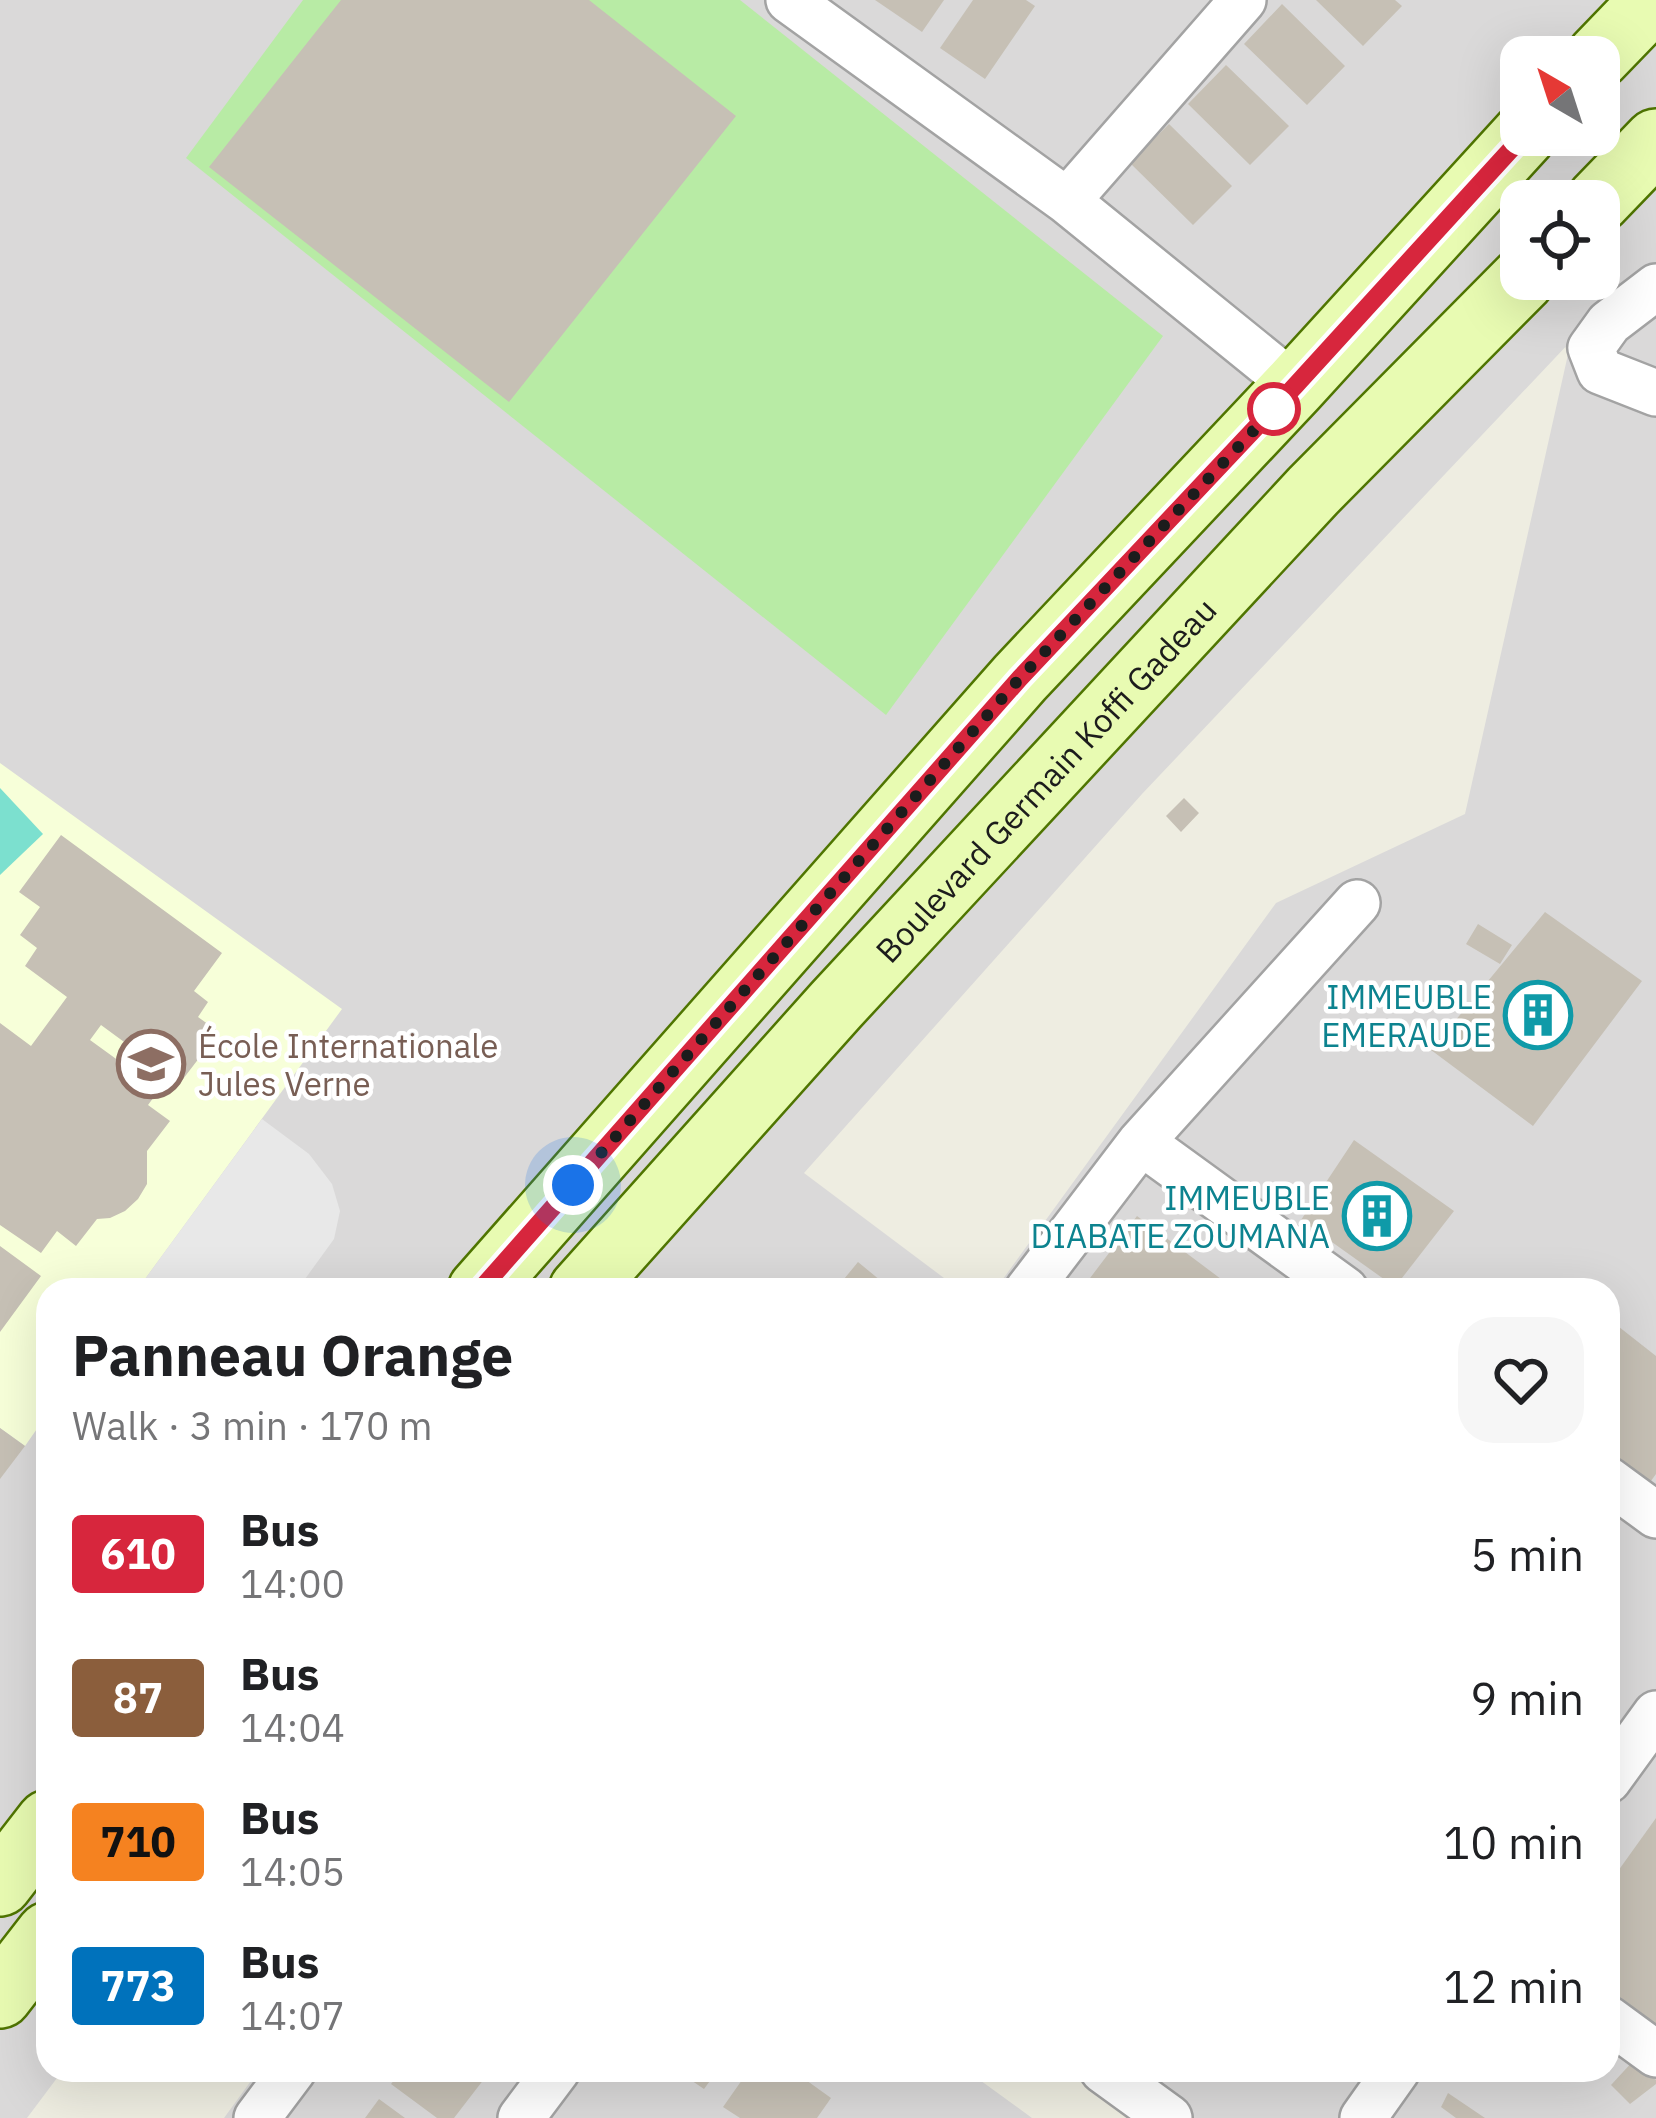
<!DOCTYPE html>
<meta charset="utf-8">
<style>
:root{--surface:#fff;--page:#f6f6f6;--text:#202124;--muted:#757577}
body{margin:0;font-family:"IBM Plex Sans",sans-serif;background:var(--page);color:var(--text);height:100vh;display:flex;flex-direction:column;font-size:45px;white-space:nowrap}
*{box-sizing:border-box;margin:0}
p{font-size:39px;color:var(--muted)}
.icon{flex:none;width:66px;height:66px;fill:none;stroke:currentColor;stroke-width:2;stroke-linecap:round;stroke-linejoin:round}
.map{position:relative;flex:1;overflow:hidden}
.drawer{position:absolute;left:36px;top:1278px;width:1584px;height:804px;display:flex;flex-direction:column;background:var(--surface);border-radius:36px;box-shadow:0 12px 48px #0002}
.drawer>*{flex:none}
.badge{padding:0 24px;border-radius:9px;font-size:42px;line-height:78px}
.needle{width:78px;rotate:321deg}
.fabs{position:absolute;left:1500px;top:36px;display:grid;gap:24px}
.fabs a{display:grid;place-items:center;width:120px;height:120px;border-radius:24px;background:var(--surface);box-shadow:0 12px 48px #0002;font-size:60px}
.you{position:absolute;width:60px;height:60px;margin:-30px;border:9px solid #fff;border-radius:50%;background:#1a73e8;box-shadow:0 0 0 18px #1a73e833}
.map>.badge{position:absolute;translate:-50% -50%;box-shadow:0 0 0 6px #fff}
.round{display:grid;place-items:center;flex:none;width:126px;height:126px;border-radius:36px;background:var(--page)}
.head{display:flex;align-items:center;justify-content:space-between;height:204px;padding:0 36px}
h1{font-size:57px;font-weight:700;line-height:90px}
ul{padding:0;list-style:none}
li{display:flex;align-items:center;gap:36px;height:144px;padding:0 36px}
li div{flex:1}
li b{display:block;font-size:45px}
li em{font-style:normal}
li .badge{min-width:132px;font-weight:700;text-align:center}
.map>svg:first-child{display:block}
</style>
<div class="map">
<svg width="1656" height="2118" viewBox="0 0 1656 2118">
<rect width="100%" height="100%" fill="#eeede1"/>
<path fill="#dad9d9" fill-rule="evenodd" d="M0,0H1656V2118H1181L1115,2070H1608V1290H995L1276,903L1465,814L1571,341L1142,794L804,1173L960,1290H48V2070H63L27,2118H0ZM1521,57H1599V135H1521ZM1521,201H1599V279H1521Z
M259,2070H966L1032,2118H224Z"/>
<path fill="#f7ffd9" d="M0,763L342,1009L137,1290H48V1413L25,1446L0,1428Z"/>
<path fill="#b8eba5" d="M303,0H740L1163,336L886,715L186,158Z"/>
<path fill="#7ce0cf" d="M0,788L43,834L0,875Z"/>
<path fill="#e8e8e8" d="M262,1119L309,1154L332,1184L340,1211L334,1239L297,1290H137Z"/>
<path fill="#c6c0b5" d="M341,0H589L736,116L509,402L209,167Z
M875,0H944L922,32Z
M973,0H1026L1035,6L985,79L940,48Z
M1316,0H1395L1402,6L1363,46Z
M1282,4L1345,66L1307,105L1244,44Z
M1226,65L1289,126L1250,165L1188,104Z
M1169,124L1232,186L1193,225L1130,163Z
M1184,798L1199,813L1181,832L1166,816Z
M61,835L222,953L194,991L208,1002L198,1017L219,1032L180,1083L101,1025L90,1040L159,1090L148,1105L170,1121L147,1151V1184L138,1199L125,1211L110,1218L97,1219L76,1246L57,1231L41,1253L0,1225V1023L31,1046L67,997L25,966L37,948L20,935L40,907L19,892Z
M1545,912L1642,981L1533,1126L1431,1050Z
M1478,924L1512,945L1500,964L1466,944Z
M1354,1140L1454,1211L1395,1287L1301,1220Z
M1137,1216L1225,1282L1219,1290H1081Z
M0,1246L41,1276L0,1332Z
M858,1262L892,1290H835Z
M1614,1323L1656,1356V1474L1648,1485L1608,1455V1330Z
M0,1428L25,1446L0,1479Z
M1656,1818V2029L1608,1995V1885Z
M1635,2059L1656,2080V2084L1630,2104L1611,2085Z
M402,2070H491L454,2118H437L391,2084Z
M676,2070H718L704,2089Z
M749,2070H792L831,2098L817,2118H740L723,2107Z
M1448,2093L1485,2118H1456L1441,2107Z
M379,2099L405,2118H365Z"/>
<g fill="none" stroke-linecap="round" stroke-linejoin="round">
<g stroke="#a3a3a3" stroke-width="50">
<path id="street" d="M789,0L1067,201L1295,386
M1067,201L1243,0
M1656,287L1609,323L1591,348L1600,371L1656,393
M1141,1142L1345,1290
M1028,1290L1141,1142L1357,903
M1608,1480L1656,1515
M1608,1780L1656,1714
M1608,2019L1656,2054
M1103,2070L1169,2118
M257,2118L293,2070
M521,2118L557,2070
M1363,2118L1397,2070"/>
</g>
<g stroke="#4f7501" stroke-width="68">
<g id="secondary">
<path d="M1598,57L1653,0"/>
<path d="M1598,201L1656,141"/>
<path d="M480,1290L1020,678L1295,386L1524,135"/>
<path id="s1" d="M581,1290L836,1005L1313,491L1523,279"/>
<path d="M0,1884L48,1822"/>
<path d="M0,1996L48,1934"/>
</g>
</g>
<use href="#street" stroke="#fff" stroke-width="45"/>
<use href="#secondary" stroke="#e8fbb2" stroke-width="63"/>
</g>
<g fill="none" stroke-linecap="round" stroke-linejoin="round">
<g stroke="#fff" stroke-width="27">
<path id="line" d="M480,1290L1020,678L1295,386L1524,135"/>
</g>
<use href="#line" stroke="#d7263d" stroke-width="18"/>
<path stroke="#1c1c1c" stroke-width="12" stroke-dasharray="0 21.6" d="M573,1185L1020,678L1274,409"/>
</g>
<defs>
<g id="building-ring" transform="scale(3.45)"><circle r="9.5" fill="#fff" stroke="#0f9aa8" stroke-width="1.5"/><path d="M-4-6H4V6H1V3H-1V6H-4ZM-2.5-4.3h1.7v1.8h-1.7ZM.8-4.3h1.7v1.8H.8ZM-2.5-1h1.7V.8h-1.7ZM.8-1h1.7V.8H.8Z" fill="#0f9aa8"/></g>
<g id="school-ring" transform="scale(3.45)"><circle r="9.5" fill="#fff" stroke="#8d6e63" stroke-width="1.5"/><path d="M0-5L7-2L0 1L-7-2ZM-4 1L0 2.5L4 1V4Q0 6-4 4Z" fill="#8d6e63"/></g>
</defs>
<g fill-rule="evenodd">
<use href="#building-ring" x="1538" y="1015"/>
<use href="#school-ring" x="151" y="1064"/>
<use href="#building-ring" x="1377" y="1216"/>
</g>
<circle fill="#fff" stroke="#d7263d" stroke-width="6" cx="1274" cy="409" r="24"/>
<g text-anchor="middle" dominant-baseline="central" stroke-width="9" stroke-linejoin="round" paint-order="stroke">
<g font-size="33" fill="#1c1c1c" stroke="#fff">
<text stroke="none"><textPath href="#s1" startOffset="690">Boulevard Germain Koffi Gadeau</textPath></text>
</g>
<g font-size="33" fill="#0d838f" stroke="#fff" text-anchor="end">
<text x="1492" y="996">IMMEUBLE<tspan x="1492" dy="38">EMERAUDE</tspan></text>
<text x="1330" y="1197">IMMEUBLE<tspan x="1330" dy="38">DIABATE ZOUMANA</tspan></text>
</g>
<g font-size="33" fill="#785e54" stroke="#fff" text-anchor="start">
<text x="198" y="1045">École Internationale<tspan x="198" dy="38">Jules Verne</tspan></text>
</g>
</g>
</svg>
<div class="fabs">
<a><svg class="needle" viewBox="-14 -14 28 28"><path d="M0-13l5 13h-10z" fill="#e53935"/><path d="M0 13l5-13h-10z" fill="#757577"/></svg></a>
<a><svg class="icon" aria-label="locate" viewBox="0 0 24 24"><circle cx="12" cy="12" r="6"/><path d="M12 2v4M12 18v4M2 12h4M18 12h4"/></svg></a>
</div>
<div class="you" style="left:573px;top:1185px"></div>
<section class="drawer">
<div class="head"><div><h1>Panneau Orange</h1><p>Walk · 3 min · 170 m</p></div><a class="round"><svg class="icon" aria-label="heart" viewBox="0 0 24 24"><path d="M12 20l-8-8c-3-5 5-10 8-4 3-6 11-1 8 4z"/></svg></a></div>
<ul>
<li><span class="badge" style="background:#d7263d;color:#fff">610</span><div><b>Bus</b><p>14:00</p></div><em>5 min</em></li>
<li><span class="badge" style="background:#8b5e3c;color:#fff">87</span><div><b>Bus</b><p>14:04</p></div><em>9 min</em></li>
<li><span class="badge" style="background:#f58220;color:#111">710</span><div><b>Bus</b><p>14:05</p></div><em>10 min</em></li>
<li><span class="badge" style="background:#0072bc;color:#fff">773</span><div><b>Bus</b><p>14:07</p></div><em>12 min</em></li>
</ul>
</section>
</div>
